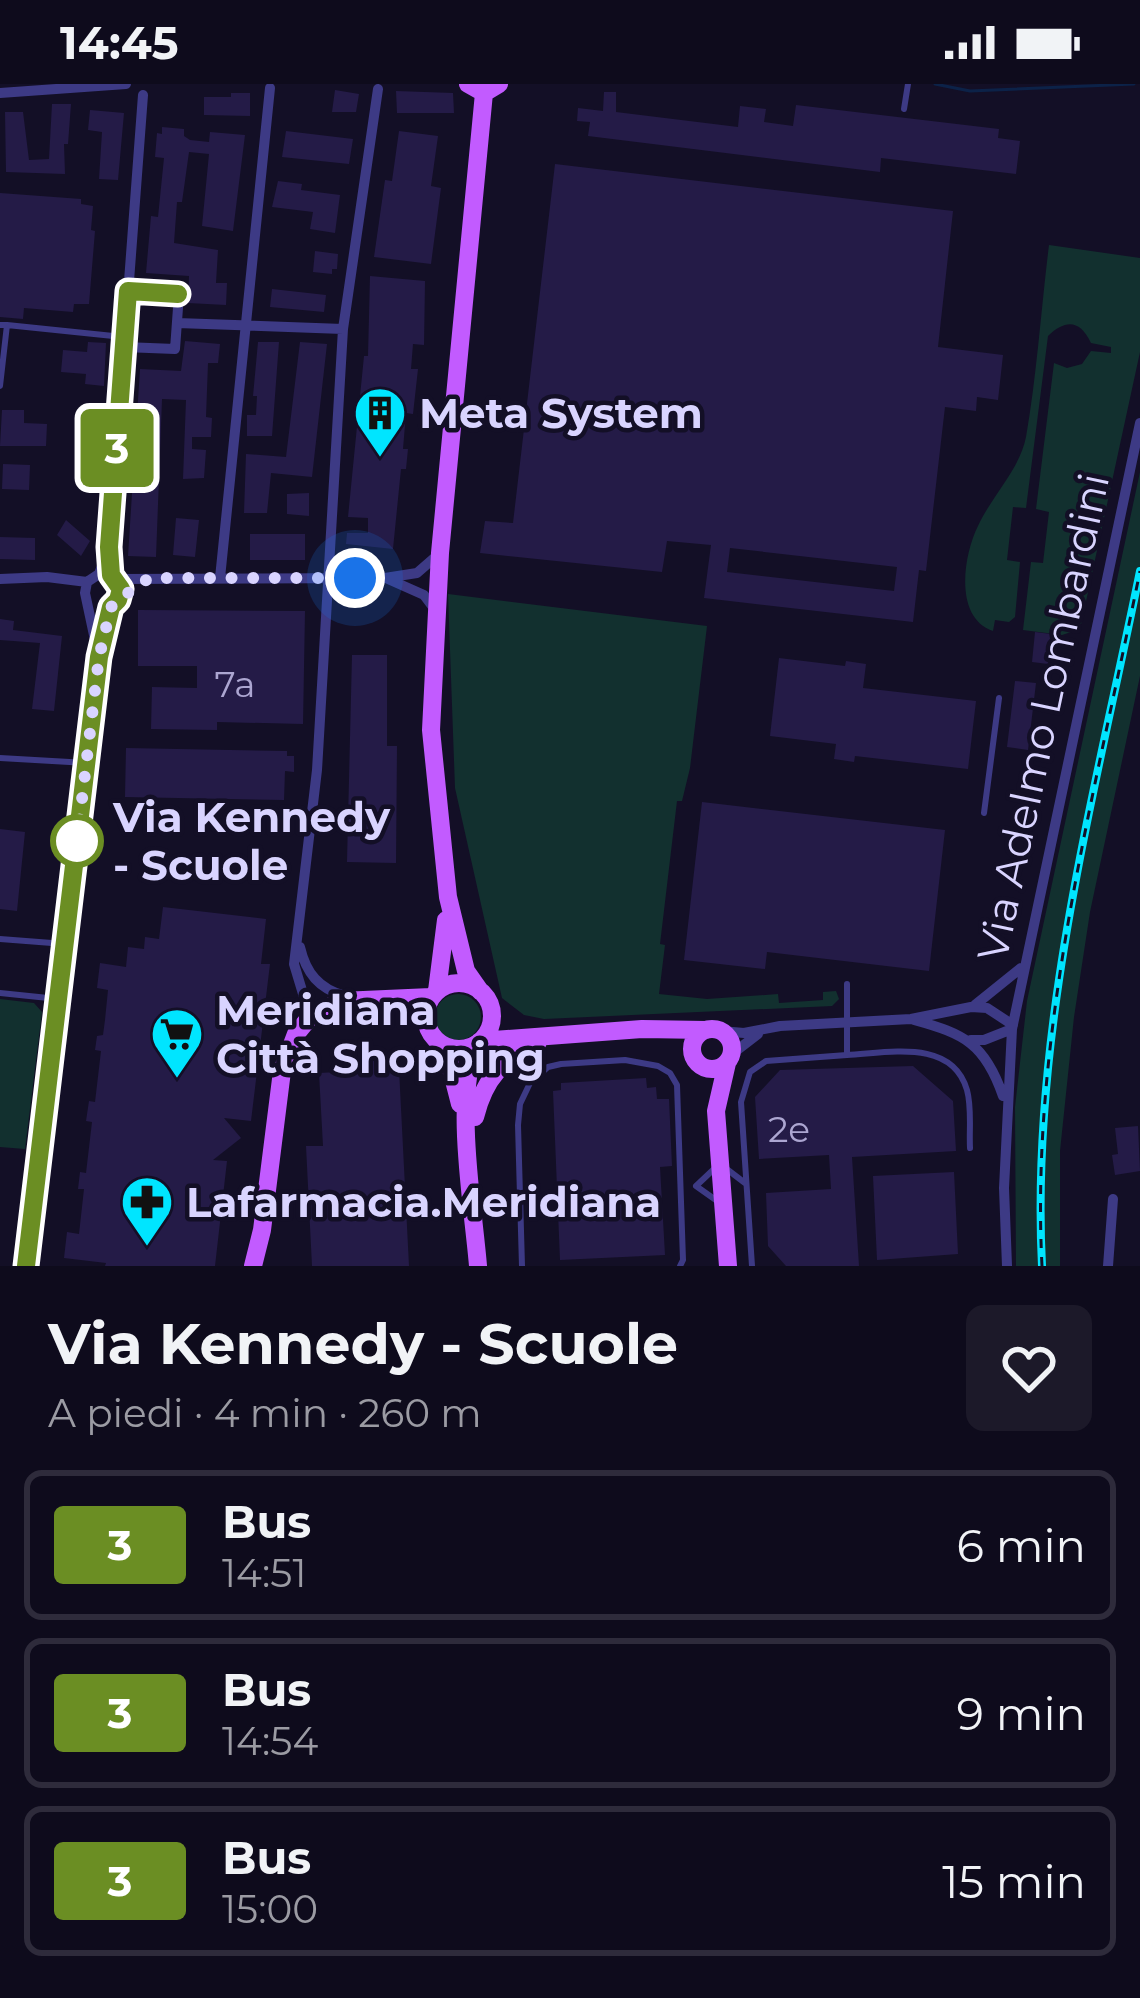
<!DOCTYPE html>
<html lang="it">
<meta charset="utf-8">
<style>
:root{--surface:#0e0b1c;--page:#1c1929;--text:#f1f3f6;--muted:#9b9ba3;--line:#2e2b3b}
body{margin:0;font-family:Montserrat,sans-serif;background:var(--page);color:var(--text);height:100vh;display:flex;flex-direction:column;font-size:45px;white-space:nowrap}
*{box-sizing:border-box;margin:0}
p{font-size:39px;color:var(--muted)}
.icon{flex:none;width:66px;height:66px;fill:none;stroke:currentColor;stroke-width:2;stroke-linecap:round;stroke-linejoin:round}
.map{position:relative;height:1182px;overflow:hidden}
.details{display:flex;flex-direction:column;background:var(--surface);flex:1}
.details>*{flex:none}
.badge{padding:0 24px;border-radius:9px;font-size:42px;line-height:78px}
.you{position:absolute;width:60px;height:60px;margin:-30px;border:9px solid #fff;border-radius:50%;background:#1a73e8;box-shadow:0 0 0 18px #1a73e833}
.map>.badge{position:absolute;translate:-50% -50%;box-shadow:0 0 0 6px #fff}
.round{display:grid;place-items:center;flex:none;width:126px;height:126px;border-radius:18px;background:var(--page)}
.head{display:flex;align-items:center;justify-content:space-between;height:204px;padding:0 48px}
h1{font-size:57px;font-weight:700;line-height:90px}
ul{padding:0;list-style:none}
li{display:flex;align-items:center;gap:36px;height:150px;margin:0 24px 18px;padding:0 24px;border:6px solid var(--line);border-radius:18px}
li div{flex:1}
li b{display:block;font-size:45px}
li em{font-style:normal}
li .badge{min-width:132px;font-weight:700;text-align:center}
.status{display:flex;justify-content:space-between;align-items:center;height:84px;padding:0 60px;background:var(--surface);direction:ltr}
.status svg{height:33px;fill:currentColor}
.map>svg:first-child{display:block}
</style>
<div class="status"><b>14:45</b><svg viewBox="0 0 49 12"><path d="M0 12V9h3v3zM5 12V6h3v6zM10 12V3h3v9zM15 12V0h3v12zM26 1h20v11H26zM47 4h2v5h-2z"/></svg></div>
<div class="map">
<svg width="1140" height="1182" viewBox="0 0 1140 1182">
<rect width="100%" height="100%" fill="#130f26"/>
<path fill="#12302f" d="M1049,161L1140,174V268L1080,545L1062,551L1023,546L1031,478L1043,479L1049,428L1036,425L1054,279L1067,284L1082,280L1091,267L1111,269V263L1091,259C1080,236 1066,235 1048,252L1026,424L1013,423L1007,476L1020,478L1015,533L1009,538L995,536L993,547C954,534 963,472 978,442C991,413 1020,385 1026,353C1037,290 1041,225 1049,161Z
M1140,388V592L1090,828L1074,933L1060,1067V1182H1016L1015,1023L1027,917Z
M448,510L707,542L690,684L682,717H677L660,860L665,861L659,910L707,915L778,910L779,919L823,916V908L836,907L839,915L832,922L544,935L524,931L502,914L455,704Z
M435 933a23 23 0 1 1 46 0a23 23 0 1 1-46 0Z
M0,915L34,919L42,928L25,1065L0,1063Z"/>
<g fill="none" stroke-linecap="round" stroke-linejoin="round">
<path stroke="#0c2248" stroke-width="3" d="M935,0L970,7L1134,0"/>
</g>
<path fill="#241b47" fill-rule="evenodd" d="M335,6L359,10L356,28H332Z
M396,7L453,9L454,29H397Z
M604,8H616V28L738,43L740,22L766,25L764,38L793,42L796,21L999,45L998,54L1020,57L1016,90L881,74L880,88L588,52L590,38L577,37L578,24L603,27Z
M231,9H250V32L204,31V13H231Z
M52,20H71L68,60H64L65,90L6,88L5,28H23L29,76L49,75Z
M90,26L124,29L118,96L99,95L102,48L88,46Z
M162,43L184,45V52L190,56L209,58L210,48L245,51L233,147L202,142L209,70L189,68L182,118H177L174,159L218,166L216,199H227L226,221L188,219L189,192L146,189L151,132L158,133L164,74L155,73L157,49L162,50Z
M286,47L353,55L349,80L282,73Z
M399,47L438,52L431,102L441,104L431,180L374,173L385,96L392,97Z
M555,80L953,127L938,263L1003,271L998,316L977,313L976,327L945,323L926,487L919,486L913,538L704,514L711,461L667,457L662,488L480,469L485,437L513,439ZM730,464L897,483L894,507L727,488Z
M278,97L302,100L301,106L340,111L335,149L310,145L313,128L272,123Z
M0,109L81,115V120L93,122L91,146L95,147L89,220H74L73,228L24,224L23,235L0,233Z
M315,167L338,170L337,185H332V190L313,188Z
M370,192L425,197L424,261L413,260L411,285H418L413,330L406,329L403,365H408L406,385H401L393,465L346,460L347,449H368V434L348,433L364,272H368Z
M272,205L326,211L324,228L270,223Z
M185,257L220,260L218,279H208L206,333L212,334L211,353H192V365L206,366L204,394L183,395L186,316L162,315L156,473L128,472L140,285L181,287Z
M88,258L106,259L104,302L85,300L86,290L61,288L63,266L87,268Z
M258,258H279L272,352H247V331H256L257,312H253Z
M300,258L327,260L312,393L271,389L267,429H244L246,370L286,373Z
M2,326H24V339L47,340L46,362H0Z
M3,380L30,381L29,406L2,405Z
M309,409V432L287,430V410Z
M176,434L199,436L195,473L173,471Z
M66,436L90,457L81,472L57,451Z
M250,450H305V476H250Z
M0,453L35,454V476L0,475Z
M138,526L305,527L303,640L217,638V646L151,645L152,603L197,604V582H138Z
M0,535L14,537L13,546L62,552L54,627L32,625L40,559L0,556Z
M1035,548L1051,550L1048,580L1032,578Z
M352,571H387V662H397L396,779L347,778Z
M779,574L845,582L846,577L866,580L863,604L976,617L968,685L855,672L854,678L834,675L836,660L770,652Z
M1015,597L1036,599L1028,666L1007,663Z
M126,664L287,667V672H294V688L285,687L284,716L125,713Z
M702,718L945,746L929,887L767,868L765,885L684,876Z
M0,745L25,748L17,827L0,825Z
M163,823L266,835L261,880H270L251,1037L224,1034L241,1054L213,1076L227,1077L215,1182H105L106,1179L64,1174L67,1148L79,1150L84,1105H78L80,1088L86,1089L92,1038L86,1037L89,1017L95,1018L101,967L95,966L97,952L103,951L105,936L108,906L97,904L100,879L126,883L128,863L144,865L145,853L159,855Z
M374,977L375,986L399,985L409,1182H312L306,1062H323L319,989L357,987L356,978Z
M913,982L953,1017L956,1067L852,1073L859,1182H786L768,1162L766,1109L831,1105L829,1071L759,1075L755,1013L780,986Z
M646,994L647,1004L656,1003L657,1015H669L672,1082L660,1083L665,1171L560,1176L553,1007L561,1006V999Z
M1138,1042L1140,1087L1115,1091L1112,1071L1118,1070L1115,1044Z
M954,1088L958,1170L877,1176L873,1092Z"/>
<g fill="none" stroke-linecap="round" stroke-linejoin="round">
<path stroke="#3d3a85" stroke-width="6" d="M904,25L908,0
M0,241H7L0,302
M7,241L123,253
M0,674L87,679
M984,729L999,614
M0,855L65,860
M0,909L58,915
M847,971C888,969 952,954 967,1006C972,1024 969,1046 970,1064
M724,1083L745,1099
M696,1102L714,1085
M696,1102L720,1119
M522,1182L518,1041L520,1020L530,999L548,983L561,980L625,976L658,982L670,989L677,1001L683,1176L680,1182
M752,1182L741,1018L750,988L766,977L847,971V900"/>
<path stroke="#3d3a85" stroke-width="10" d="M0,9L126,0
M177,239L343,245
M124,263L175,265L179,210L128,207
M220,494L270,4
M0,495L47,493L87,498
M115,495L385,494L417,489L440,469
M388,495L424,511L436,527
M98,570L85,509L87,498L99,490L108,466
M300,863C306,889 319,905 345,912
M975,921L1021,884
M310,933L294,880L317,686L343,245L378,5
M914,936C965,950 985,960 1003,1012
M721,947L744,949L780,942L911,935L971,923L987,924L1013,941
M971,956H984L1012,945
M732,970L758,950
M26,1182L99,573L111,523L118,516L121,505L111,491L109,463L143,11
M1007,1182L1004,1104L1012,945L1140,339
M1108,1182L1113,1115"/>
<path stroke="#c25bff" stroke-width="18" d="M468,0L484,9L499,0
M426 932a33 33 0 1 1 66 0a33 33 0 1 1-66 0Z
M437,907L446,836
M480,907L466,887L448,813L431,646L440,469L484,9
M692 965a20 20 0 1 1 40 0a20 20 0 1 1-40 0Z
M437,957L449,977L460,1020
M480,957L642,945L706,946
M476,960C454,1016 473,1121 478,1182
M727,979L716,1027L728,1182
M475,1033C485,993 502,977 538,958
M253,1182L262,1146L282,987L296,950L310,933L341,917L431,913"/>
<g stroke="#00e5ff" stroke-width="8">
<path id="rail" d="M1042,1182C1030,949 1094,714 1140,487"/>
</g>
<use href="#rail" stroke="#130f26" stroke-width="3" stroke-dasharray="9" stroke-linecap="butt"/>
</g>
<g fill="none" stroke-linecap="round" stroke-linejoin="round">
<g stroke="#fff" stroke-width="27">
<path id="line" d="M26,1182L99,573L111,523L118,516L121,505L111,491L109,463L128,207L178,210"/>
</g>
<use href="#line" stroke="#6b8e23" stroke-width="18"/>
<path stroke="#d9d4ff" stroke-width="12" stroke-dasharray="0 21.6" d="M77,757L99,573L111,523L118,516L149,494H355"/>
</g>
<defs>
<g id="building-pin" transform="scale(2.7)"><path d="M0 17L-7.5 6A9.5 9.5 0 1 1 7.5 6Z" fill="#00e5ff" stroke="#130f26"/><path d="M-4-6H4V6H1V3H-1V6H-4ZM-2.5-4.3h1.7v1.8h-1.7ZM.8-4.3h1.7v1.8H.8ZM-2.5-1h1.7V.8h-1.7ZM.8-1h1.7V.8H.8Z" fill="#111"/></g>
<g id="supermarket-pin" transform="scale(2.7)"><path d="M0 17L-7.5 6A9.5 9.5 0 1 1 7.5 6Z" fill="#00e5ff" stroke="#130f26"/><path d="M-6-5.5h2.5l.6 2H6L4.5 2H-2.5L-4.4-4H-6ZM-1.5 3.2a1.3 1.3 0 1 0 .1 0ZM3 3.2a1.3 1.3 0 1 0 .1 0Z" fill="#111"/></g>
<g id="pharmacy-pin" transform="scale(2.7)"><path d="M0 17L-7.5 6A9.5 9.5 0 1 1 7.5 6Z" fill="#00e5ff" stroke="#130f26"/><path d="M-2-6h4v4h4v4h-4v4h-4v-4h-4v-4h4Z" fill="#111"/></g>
</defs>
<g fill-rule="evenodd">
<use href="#building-pin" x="380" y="329"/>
<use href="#supermarket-pin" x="177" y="950"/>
<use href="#pharmacy-pin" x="147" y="1118"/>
</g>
<circle fill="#fff" stroke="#6b8e23" stroke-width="6" cx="77" cy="757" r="24"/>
<g text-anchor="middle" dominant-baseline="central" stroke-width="9" stroke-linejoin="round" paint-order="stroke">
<g font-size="36" fill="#aca6d1">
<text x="235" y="600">7a</text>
<text x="789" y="1045">2e</text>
</g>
<g font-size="42" font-weight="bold" fill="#d9d4ff" stroke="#130f26" text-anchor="start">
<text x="419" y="329">Meta System</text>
<text x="216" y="926">Meridiana<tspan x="216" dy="48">Città Shopping</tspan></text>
<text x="186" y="1118">Lafarmacia.Meridiana</text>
</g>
<g font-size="42" fill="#d9d4ff" stroke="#130f26">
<text transform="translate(1043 633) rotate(-78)">Via Adelmo Lombardini</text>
</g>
<g font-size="42" font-weight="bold" fill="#d9d4ff" stroke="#130f26" text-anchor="start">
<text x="113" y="733">Via Kennedy<tspan x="113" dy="48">- Scuole</tspan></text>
</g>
</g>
</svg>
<div class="you" style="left:355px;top:494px"></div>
<b class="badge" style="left:117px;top:364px;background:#6b8e23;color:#fff">3</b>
</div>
<section class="details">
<div class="head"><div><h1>Via Kennedy - Scuole</h1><p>A piedi · 4 min · 260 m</p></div><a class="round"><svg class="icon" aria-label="heart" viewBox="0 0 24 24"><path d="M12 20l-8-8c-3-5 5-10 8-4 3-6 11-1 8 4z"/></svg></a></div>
<ul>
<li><span class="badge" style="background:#6b8e23;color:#fff">3</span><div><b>Bus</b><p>14:51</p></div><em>6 min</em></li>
<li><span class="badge" style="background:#6b8e23;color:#fff">3</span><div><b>Bus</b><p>14:54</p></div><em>9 min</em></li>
<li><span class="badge" style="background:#6b8e23;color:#fff">3</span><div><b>Bus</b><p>15:00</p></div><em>15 min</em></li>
</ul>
</section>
